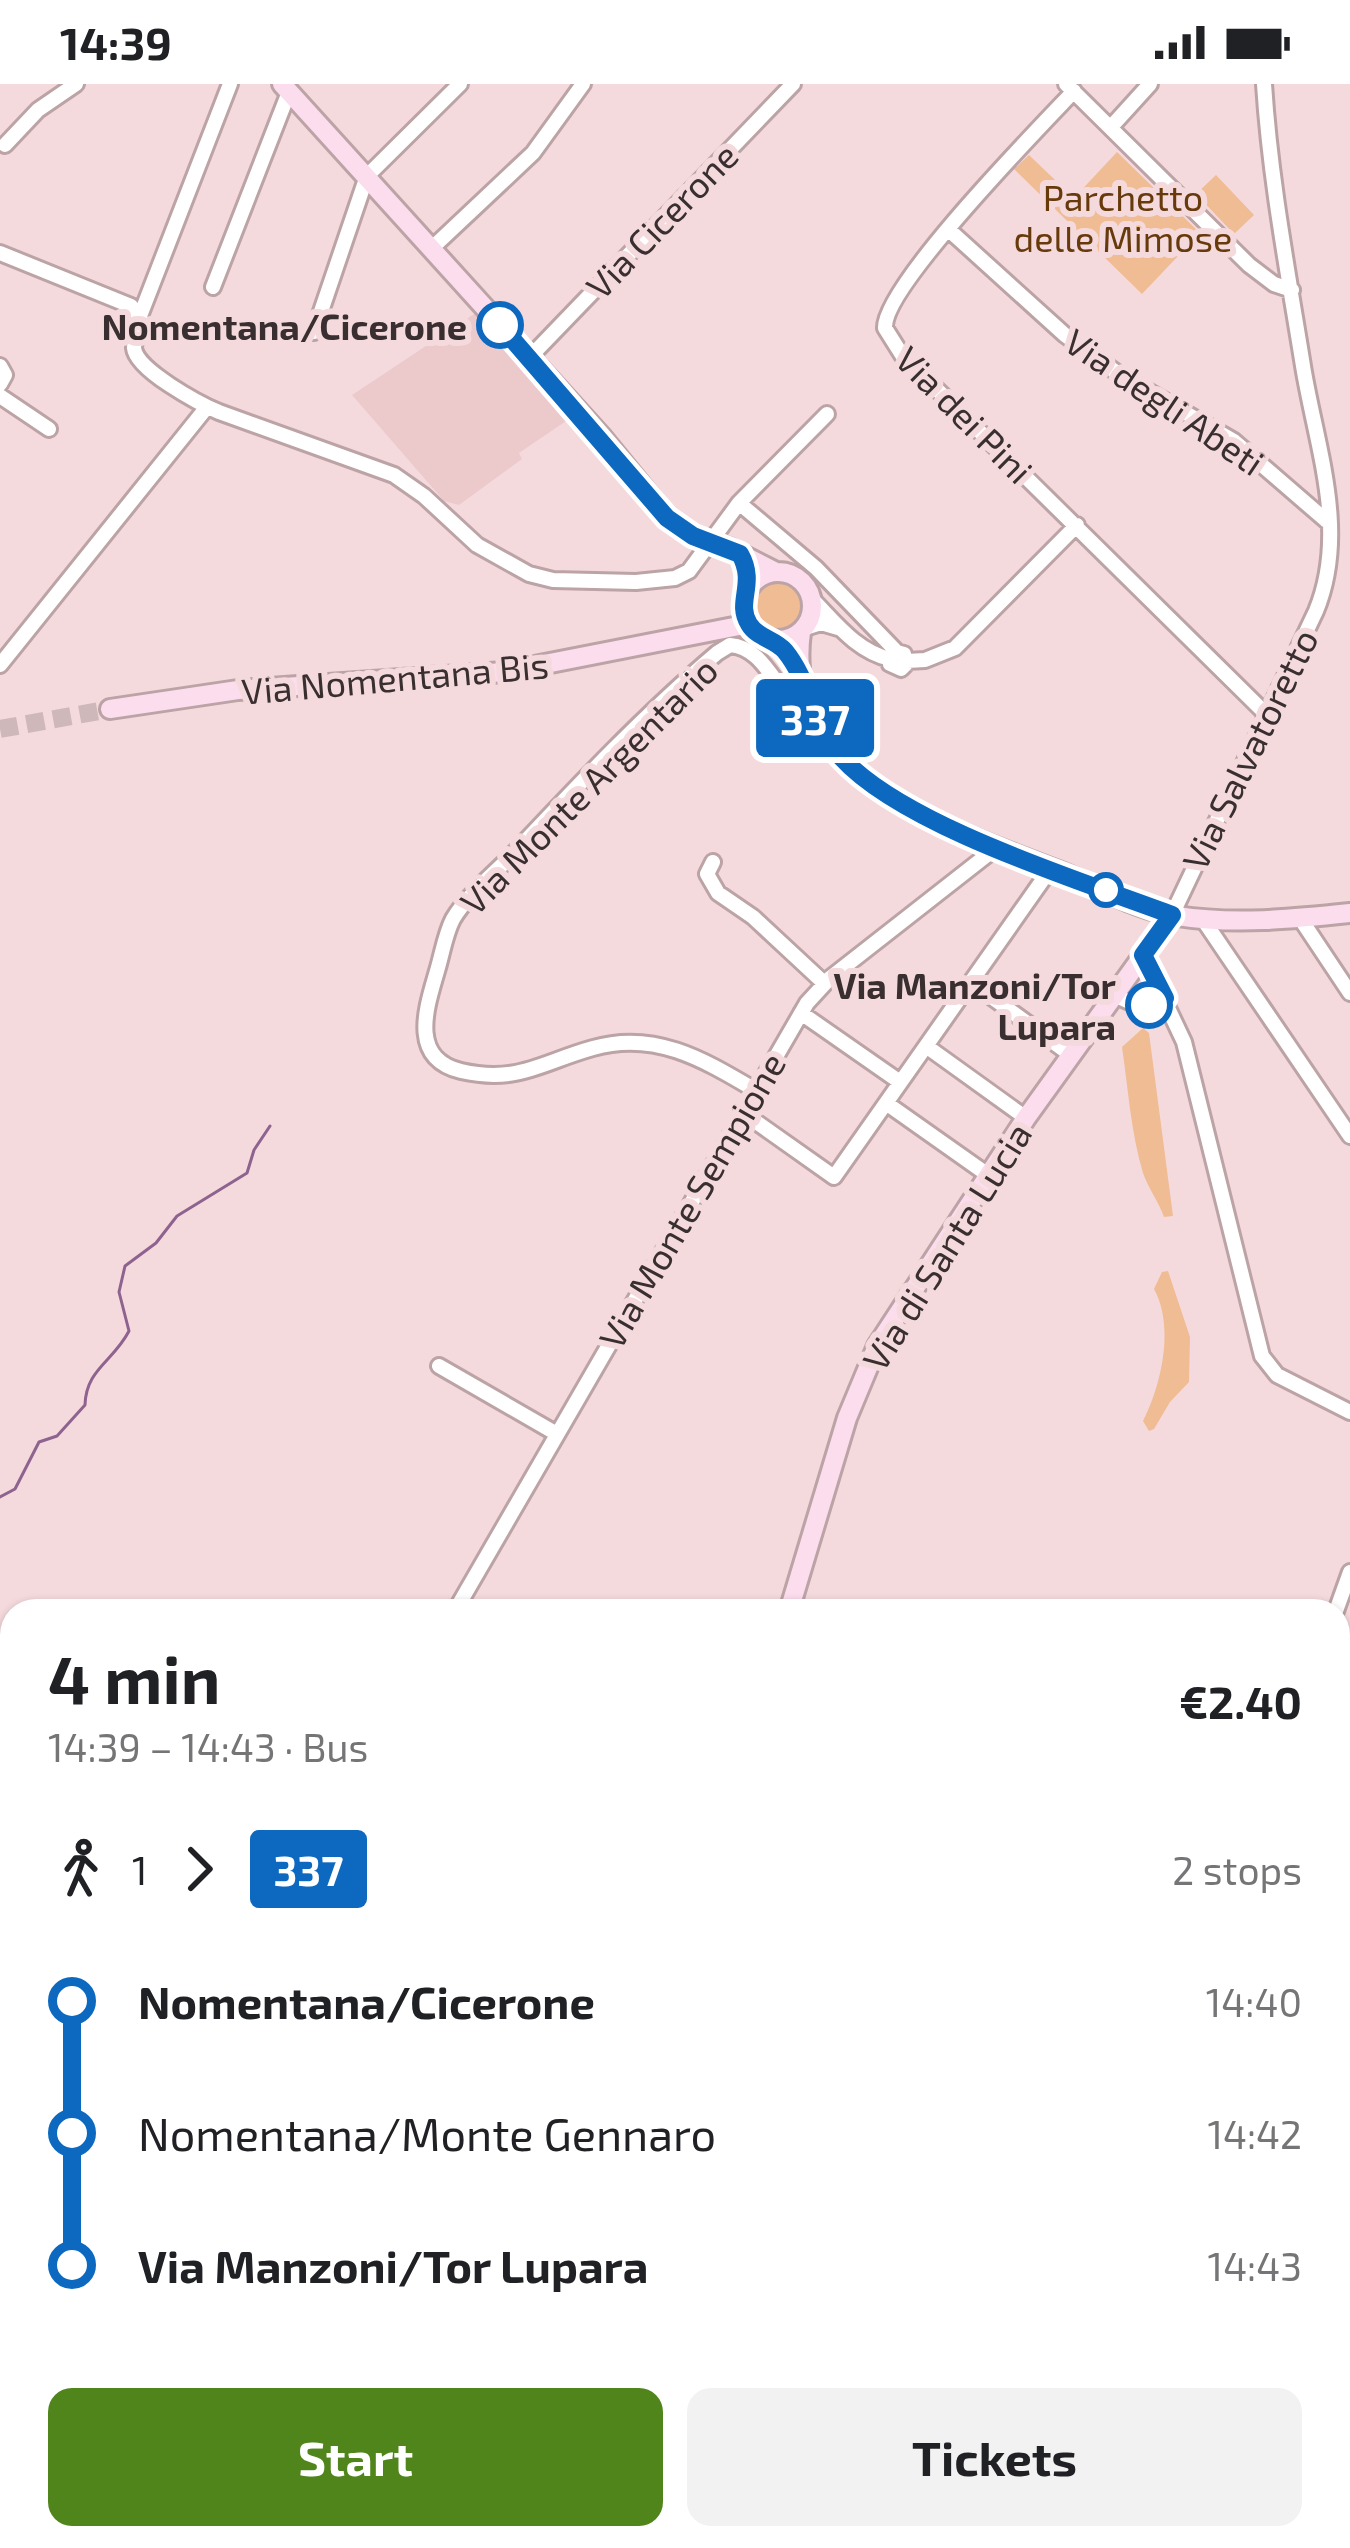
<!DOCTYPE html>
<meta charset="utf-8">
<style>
:root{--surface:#fff;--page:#f2f2f2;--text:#202124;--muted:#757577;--accent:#50851c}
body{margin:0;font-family:"Exo 2",sans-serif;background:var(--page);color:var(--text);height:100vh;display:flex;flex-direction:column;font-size:45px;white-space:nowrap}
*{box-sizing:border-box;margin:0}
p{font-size:39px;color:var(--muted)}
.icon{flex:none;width:66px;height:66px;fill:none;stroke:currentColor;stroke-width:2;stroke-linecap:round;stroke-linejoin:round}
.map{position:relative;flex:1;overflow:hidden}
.panel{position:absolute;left:0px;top:1515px;width:1350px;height:951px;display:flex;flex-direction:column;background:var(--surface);border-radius:36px 36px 0 0;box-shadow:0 3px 9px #0004}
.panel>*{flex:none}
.badge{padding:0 24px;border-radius:9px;font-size:42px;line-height:78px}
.map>.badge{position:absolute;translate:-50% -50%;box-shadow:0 0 0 6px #fff}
.legs{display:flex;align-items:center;gap:18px;height:132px;padding:0 48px;font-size:39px}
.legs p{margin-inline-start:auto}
.summary{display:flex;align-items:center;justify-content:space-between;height:204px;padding:0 48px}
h1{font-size:66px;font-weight:700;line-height:90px}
.action{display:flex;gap:24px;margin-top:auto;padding:24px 48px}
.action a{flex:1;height:138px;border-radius:24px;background:var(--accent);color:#fff;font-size:48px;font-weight:700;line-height:138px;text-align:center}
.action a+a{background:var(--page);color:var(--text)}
ul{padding:0 48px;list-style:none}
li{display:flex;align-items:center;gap:42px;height:132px;font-size:45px}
li i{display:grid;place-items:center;width:18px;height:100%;margin:0 15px;background:currentColor}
li i::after{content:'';width:30px;height:30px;margin:-15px;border:9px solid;border-radius:50%;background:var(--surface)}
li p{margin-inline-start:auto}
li:first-child i{background:linear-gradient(#0000 50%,currentColor 0)}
li:last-child i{background:linear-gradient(currentColor 50%,#0000 0)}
.status{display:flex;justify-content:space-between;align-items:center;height:84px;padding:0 60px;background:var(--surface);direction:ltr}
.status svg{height:33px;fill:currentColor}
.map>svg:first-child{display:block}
</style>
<div class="status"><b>14:39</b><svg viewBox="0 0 49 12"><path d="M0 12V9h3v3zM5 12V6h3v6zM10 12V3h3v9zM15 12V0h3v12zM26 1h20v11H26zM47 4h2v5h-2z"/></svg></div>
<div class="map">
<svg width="1350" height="2464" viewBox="0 0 1350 2464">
<rect width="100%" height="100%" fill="#f5dadd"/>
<path fill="#eccacc" d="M477,228L572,333L519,369L522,375L459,421L444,417L352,311Z"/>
<path fill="#efbc94" d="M1117,68L1200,149L1142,210L1014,85L1029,71L1074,114Z
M1216,91L1254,131L1234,150L1196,110Z
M754 521a24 24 0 1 1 48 0a24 24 0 1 1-48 0Z
M1143,944L1149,949L1173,1132L1164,1133C1159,1118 1148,1104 1143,1089C1131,1049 1128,1004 1122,963Z
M1168,1187L1190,1253L1189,1298L1170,1318L1154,1345L1149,1347L1143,1337C1161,1302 1175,1243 1154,1205L1162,1188Z"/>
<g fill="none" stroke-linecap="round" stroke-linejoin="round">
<path stroke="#8e638f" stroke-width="3" d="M0,1413L15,1405L39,1358L57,1352L85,1321C86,1285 113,1278 129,1247L119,1208L125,1182L156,1159L177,1132L247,1089L254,1066L270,1042
M497,2464L502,2454
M1123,2464L1125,2454"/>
<path stroke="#cfb8ba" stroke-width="18" stroke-dasharray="18 9" stroke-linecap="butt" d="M0,645L110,625"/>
<g stroke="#bca3a5" stroke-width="20">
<path id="street" d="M1066,0L1249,181L1274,200L1292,206
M1074,7C1039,44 883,203 885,244L902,271L1266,630
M1111,43L1150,0
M5,61L38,26L76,0
M949,146L1065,251L1120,291L1234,357L1329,439
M431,165L533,69L583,0
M0,169L131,222L141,235C140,245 134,255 134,264C136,286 200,320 219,328L394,391L424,412L477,461L529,490L553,496L636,498L675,494L689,487L739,419L827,330
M213,203L289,8
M140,232L230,0
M314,248L367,92L460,0
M530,273L793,0
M0,282L5,291L0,300
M0,312L49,345
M739,419L816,484L897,568L904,570L906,580L901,585L890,580L891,572L897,568
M812,515C835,538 856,567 890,575
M805,544L821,539L838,544
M907,577L925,576L955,564L1077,441
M0,581L207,323
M713,778L707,790L718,809L753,833L824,899
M1172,831L1316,527C1349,447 1316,362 1303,282C1288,189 1270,95 1264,0
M1202,834L1350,1052
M1300,834L1350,909
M1143,871L1184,958L1262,1272L1277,1291L1350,1328
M971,898L1071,971
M1114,911L1138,922L1165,913
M801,929L900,998
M926,962L1026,1034
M755,1006C704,976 655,946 593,964C542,978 518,1000 461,987C408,974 427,922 437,887C442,871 445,850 453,835C468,810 495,789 515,768C580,699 645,630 717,569L730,561C770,564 778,621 814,632
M886,1019L988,1091
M742,1028L834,1093L1051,784
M439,1282L557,1350
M455,1527L807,919L830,894L996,764
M1336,1527L1350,1488
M0,2320L12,2300
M1015,2454L1017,2464
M757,2464L762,2454
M1183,2464L1185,2454"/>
</g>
<g stroke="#bca3a5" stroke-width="24">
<path id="secondary" d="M282,0L602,353L667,433L689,450L729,464L774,487
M744 522a34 34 0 1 1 68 0a34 34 0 1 1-68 0Z
M801,548C781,693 951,745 1058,787C1095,801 1137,826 1177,832C1234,841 1293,835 1350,829
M110,625L238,606L504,588L749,540
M789,1527L847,1334L877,1262L1026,1034L1172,831
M553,2464L556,2454"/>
</g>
<use href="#street" stroke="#fff" stroke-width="14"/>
<use href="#secondary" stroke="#fcddee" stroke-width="18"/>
</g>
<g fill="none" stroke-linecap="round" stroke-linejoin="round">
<g stroke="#fff" stroke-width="27">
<path id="line-1" d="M500,241L667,434L693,452L740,470C757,500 735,518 749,540C757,554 775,555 785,567C811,599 813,641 841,673C903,742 1082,797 1172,831L1143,871L1165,914L1149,921"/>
</g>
<use href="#line-1" stroke="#0c69bf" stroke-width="18"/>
</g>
<g fill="#fff" stroke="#0c69bf" stroke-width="6">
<circle cx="500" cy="241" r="21"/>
<circle cx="1106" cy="806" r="15"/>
<circle cx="1149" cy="921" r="21"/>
</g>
<g text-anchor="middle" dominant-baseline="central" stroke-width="12" stroke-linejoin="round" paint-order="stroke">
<g font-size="36" fill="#673a0c" stroke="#f5dadd">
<text x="1123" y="112">Parchetto<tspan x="1123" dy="41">delle Mimose</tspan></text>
</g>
<g font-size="36" fill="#392f30" stroke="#f5dadd">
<text transform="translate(661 136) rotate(-46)">Via Cicerone</text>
<text transform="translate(1165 317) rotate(34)">Via degli Abeti</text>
<text transform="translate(965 330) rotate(45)">Via dei Pini</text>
<text transform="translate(395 593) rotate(-5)">Via Nomentana Bis</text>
<text transform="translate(1249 665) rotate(-64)">Via Salvatoretto</text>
<text transform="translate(588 701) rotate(-45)">Via Monte Argentario</text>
<text transform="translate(691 1116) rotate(-60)">Via Monte Sempione</text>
<text transform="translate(946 1162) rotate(-58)">Via di Santa Lucia</text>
</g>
<g font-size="36" font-weight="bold" fill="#392f30" stroke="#f5dadd" text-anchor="end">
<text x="467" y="241">Nomentana/Cicerone</text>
<text x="1116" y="900">Via Manzoni/Tor<tspan x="1116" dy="41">Lupara</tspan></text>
</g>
</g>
</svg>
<b class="badge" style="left:815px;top:634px;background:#0c69bf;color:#fff">337</b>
<section class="panel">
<div class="summary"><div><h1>4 min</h1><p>14:39 – 14:43 · Bus</p></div><b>€2.40</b></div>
<div class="legs"><svg class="icon" aria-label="walk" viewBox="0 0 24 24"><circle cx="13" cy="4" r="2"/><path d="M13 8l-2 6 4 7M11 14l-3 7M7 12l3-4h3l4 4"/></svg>1<svg class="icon" aria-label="forward" viewBox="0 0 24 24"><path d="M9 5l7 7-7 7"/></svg><b class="badge" style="background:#0c69bf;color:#fff">337</b><p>2 stops</p></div>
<ul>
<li><i style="color:#0c69bf"></i><b>Nomentana/Cicerone</b><p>14:40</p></li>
<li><i style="color:#0c69bf"></i><span>Nomentana/Monte Gennaro</span><p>14:42</p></li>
<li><i style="color:#0c69bf"></i><b>Via Manzoni/Tor Lupara</b><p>14:43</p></li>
</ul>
<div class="action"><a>Start</a><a>Tickets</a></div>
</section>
</div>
